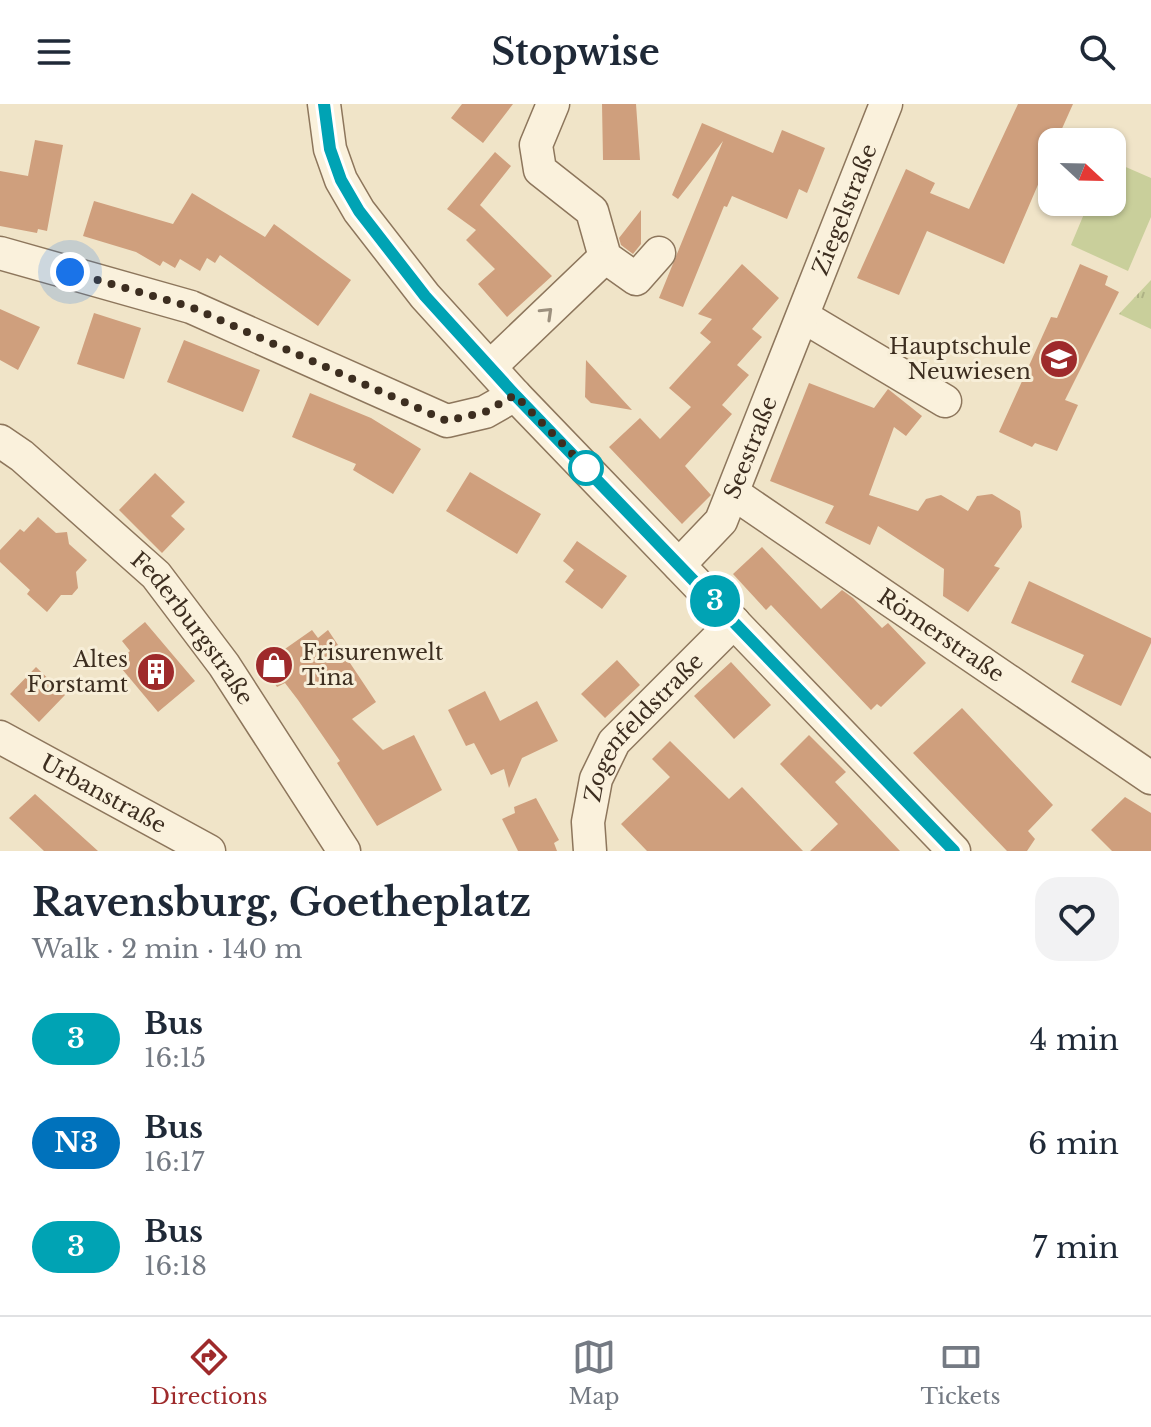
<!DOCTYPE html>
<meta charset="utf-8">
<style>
:root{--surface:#fff;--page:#f2f2f3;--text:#1f2937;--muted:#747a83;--line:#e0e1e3;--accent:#9e2a2b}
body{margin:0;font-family:"Libre Baskerville",serif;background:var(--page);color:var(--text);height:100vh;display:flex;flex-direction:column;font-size:30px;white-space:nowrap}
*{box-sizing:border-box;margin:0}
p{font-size:26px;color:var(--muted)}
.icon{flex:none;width:44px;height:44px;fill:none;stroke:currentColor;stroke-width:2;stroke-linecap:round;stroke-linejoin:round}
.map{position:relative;height:747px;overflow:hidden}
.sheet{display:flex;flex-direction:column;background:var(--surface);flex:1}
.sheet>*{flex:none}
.badge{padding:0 16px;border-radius:26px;font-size:28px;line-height:52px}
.needle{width:52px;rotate:112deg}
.controls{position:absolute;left:1038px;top:24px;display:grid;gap:16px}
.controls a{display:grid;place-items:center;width:88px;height:88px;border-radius:16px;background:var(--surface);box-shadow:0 2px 6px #0004;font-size:40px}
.you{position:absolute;width:40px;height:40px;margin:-20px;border:6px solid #fff;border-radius:50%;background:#1a73e8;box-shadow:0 0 0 12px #1a73e833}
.map>.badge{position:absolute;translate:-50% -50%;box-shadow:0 0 0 4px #fff}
.round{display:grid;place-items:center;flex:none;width:84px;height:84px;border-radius:24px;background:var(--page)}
.head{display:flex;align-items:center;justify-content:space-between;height:136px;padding:0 32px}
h1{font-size:38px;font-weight:700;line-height:60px}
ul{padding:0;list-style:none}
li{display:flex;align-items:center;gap:24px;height:104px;padding:0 32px}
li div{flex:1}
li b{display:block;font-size:30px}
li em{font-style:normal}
li .badge{min-width:88px;font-weight:700;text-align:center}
header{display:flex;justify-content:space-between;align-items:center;height:104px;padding:0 32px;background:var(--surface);font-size:36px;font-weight:700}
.tabs{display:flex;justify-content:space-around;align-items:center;height:112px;border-top:2px solid var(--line);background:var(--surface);font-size:22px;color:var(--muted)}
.tabs a{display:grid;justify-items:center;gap:4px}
.tabs .current{color:var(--accent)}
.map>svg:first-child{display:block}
</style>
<header><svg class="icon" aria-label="menu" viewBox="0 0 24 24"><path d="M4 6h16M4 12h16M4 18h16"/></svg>Stopwise<svg class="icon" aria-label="search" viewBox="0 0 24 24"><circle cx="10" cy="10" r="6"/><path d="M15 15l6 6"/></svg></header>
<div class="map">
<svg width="1151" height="747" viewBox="0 0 1151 747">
<defs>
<pattern id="grass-tufts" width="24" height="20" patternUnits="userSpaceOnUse" patternTransform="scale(2)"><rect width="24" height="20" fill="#c9cf9b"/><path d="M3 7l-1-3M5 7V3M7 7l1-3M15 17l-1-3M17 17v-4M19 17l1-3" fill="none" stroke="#aeb285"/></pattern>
</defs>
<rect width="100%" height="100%" fill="#f0e4c8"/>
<path fill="url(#grass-tufts)" d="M1151,176V225L1119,210Z"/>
<path fill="#c9cf9b" d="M1112,57L1151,74V113L1128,167L1071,141L1089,98H1112Z"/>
<path fill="#cf9f7d" d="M462,0H513L483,39L451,14Z
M602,0H636L640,56H603Z
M1018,0H1073L1056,38H1052V48L1004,160L927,127L899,191L857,174L906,65L935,79L930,89L969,105Z
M702,19L773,49L782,26L825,44L807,89L799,85L787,115L732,92L727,103L724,102L683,203L659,194L723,37L678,95L672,91Z
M35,36L63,41L47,127L38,125L37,129L0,122V67L28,72Z
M495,48L511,62L480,101L552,172L507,213L478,180L495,165L466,136L476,126L447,105Z
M192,89L265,133L274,120L351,176L318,222L220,151L215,159L207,154L200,167L180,155L175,164L163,157L160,162L136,148L83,132L94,97L173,120Z
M641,106V140L633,150L621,141L619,134Z
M742,160L779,194L752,225L762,233L737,261L749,271L722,301L732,310L685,362L711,391L682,420L609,343L640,314L660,335L691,303L669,284L711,238L700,229L712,215L698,210Z
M1080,160L1108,172L1105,181L1119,188L1065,296L1078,301L1057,347L1035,339L1032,343L999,328L1051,213L1057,214Z
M0,205L40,223L18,266L0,256Z
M94,209L141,224L124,275L77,260Z
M184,236L260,266L243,308L167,278Z
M586,256L632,306L591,299L585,293Z
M809,279L874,304L888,285L922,312L906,332L894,323L869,391L918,407L926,395L941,391L968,407L977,392L992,390L1020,407L1022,423L994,462L1000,464L968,508L943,492L944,465L878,422L870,441L825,419L834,402L770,377Z
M310,289L371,314L421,345L393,390L353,366L356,360L292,333Z
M470,368L541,410L517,450L446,407Z
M155,369L185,398L171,412L185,425L162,449L119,406Z
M38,413L56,429L67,428L69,440L87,456L76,468L78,484L72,491H61L47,508L27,490L30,486L0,458V446L20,425L24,428Z
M577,437L627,472L602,505L565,478L574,466L563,457Z
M762,443L821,505L842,486L853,494L882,524L888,519L926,559L881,603L877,600L871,606L771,501L766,506L733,470Z
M1029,477L1151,534V539L1121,602L1071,578L1084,551L1011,519Z
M145,518L195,577L158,608L117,559L130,547L122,537Z
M312,526L318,534L328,526L376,598L352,615L383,646L414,631L442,686L377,722L337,659L340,657L298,596L285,579L277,583L262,561Z
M617,556L640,581L605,614L581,590Z
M731,558L771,601L734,635L694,592Z
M36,563L65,591L39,618L10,590Z
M485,587L500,617L537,597L558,637L522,654L509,684L504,665L491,671L474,639L466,642L448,606Z
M962,604L1053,701L1028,727L1035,735L1027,747H1007L913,649Z
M809,631L846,668L835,678L900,747H810L838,720L780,660Z
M670,637L729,695L742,683L803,747H647L621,720L670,673L652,655Z
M35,690L98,747H44L9,714Z
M1125,693L1151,709V747H1112L1091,726Z
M536,694L559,736L554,739L557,747H518L502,715L515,709L514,703Z"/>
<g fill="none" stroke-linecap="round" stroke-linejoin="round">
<g stroke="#8d765c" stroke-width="35">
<g id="minor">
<path d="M324,0L330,45L341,76L359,107L425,192L515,291L954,747"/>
<path d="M553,0L536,41L540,66L592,107L605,153L636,175L659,149"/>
<path d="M0,149L191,203L447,317L485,308L515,291"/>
<path d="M804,213L945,297"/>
<path d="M490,263L605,153"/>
<path id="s1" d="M0,337L22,352L156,471L224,561L344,747"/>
<path id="s2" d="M733,389L1151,674"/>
<path id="s3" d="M679,461L721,417L886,0"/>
<path id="s4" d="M0,633L209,747"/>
<path id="s5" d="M590,747L588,718L596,675L614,638L734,518"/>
</g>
</g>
<use href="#minor" stroke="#faf1dc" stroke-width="32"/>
</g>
<defs><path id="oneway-chevron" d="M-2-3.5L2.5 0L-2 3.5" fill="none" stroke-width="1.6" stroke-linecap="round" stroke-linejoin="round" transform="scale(2)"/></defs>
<use stroke="#9c907e" href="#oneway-chevron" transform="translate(547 209) rotate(-44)"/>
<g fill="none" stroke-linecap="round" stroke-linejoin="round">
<g stroke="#fff" stroke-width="18">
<path id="line" d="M324,0L330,45L341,76L359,107L425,192L515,291L954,747"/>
</g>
<use href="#line" stroke="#00a3b4" stroke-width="12"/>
<path stroke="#3d2e20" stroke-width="8" stroke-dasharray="0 14.4" d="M70,168L191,203L447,317L485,308L515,291L586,364"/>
</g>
<defs>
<g id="school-disc" transform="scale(2)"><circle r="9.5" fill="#9e2a2b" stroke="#f7eed8"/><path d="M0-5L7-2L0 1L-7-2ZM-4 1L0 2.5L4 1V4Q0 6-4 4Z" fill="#fff"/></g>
<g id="shop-disc" transform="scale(2)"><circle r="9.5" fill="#9e2a2b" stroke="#f7eed8"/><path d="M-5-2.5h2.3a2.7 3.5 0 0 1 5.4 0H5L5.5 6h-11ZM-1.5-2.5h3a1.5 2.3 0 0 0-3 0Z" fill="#fff"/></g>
<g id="building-disc" transform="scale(2)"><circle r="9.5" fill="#9e2a2b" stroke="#f7eed8"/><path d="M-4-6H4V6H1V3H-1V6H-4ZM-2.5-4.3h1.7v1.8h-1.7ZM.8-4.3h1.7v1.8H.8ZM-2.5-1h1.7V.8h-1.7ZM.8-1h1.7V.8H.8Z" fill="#fff"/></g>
</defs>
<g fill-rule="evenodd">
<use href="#school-disc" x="1059" y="255"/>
<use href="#shop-disc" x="274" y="561"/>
<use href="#building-disc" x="156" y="568"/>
</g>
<circle fill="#fff" stroke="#00a3b4" stroke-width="4" cx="586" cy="364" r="16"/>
<g text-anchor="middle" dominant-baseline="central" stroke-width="6" stroke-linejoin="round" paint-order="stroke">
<g font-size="22" fill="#3d2e20" stroke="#f7eed8">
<text stroke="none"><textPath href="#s3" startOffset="396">Ziegelstraße</textPath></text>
<text stroke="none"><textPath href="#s3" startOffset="140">Seestraße</textPath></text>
<text stroke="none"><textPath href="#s1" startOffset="270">Federburgstraße</textPath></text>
<text stroke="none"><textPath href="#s2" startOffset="252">Römerstraße</textPath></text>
<text stroke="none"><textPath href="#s5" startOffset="142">Zogenfeldstraße</textPath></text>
<text stroke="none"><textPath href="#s4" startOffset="118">Urbanstraße</textPath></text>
</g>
<g font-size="22" fill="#3d2e20" stroke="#f7eed8" text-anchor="end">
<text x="1031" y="242">Hauptschule<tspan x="1031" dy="25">Neuwiesen</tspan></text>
<text x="302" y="548" text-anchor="start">Frisurenwelt<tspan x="302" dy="25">Tina</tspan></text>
<text x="128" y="555">Altes<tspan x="128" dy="25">Forstamt</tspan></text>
</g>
</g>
</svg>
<div class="controls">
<a><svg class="needle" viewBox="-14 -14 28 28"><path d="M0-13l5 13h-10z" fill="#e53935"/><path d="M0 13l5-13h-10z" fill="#747a83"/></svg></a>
</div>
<div class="you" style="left:70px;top:168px"></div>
<b class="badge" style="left:715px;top:497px;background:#00a3b4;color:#fff">3</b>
</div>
<section class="sheet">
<div class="head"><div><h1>Ravensburg, Goetheplatz</h1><p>Walk · 2 min · 140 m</p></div><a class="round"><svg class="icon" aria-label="heart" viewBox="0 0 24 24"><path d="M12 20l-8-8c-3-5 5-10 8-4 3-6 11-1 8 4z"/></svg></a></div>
<ul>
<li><span class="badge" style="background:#00a3b4;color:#fff">3</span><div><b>Bus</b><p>16:15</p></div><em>4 min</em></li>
<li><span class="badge" style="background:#0072bc;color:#fff">N3</span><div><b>Bus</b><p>16:17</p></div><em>6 min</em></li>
<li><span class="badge" style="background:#00a3b4;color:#fff">3</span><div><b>Bus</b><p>16:18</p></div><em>7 min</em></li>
</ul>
</section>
<nav class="tabs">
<a class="current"><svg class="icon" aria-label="directions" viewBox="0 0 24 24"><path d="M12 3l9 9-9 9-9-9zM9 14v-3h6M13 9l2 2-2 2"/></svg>Directions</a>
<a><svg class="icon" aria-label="map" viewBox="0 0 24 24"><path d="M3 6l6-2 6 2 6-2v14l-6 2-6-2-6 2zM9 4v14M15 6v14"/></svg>Map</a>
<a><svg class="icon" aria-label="tickets" viewBox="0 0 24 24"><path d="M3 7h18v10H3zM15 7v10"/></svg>Tickets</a>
</nav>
